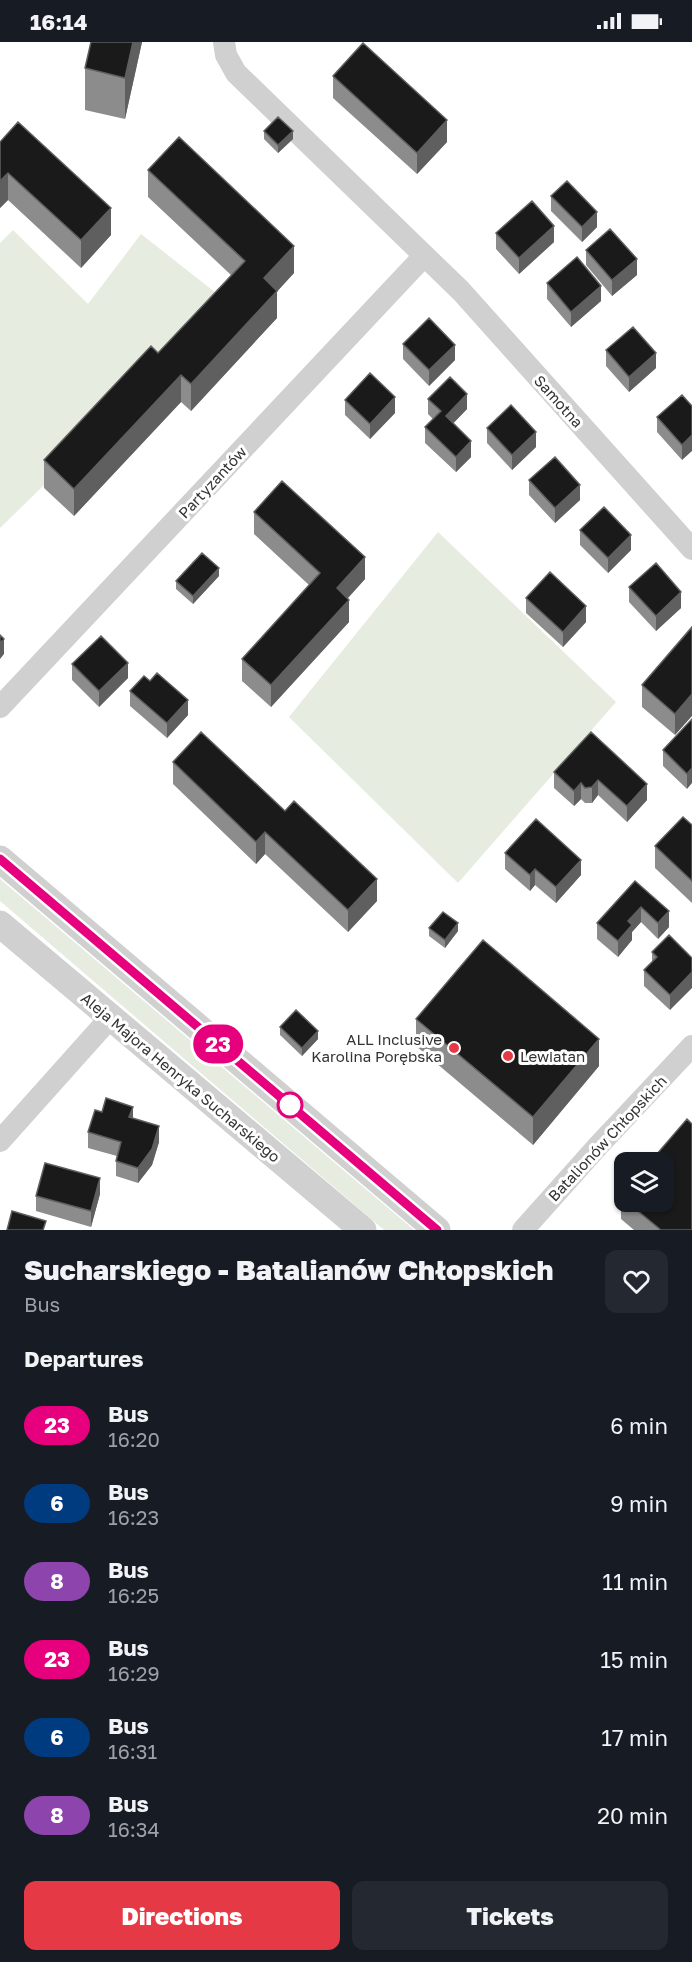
<!DOCTYPE html>
<meta charset="utf-8">
<style>
:root{--surface:#171b24;--page:#242831;--text:#f1f3f6;--muted:#9ea1a6;--accent:#e63946}
body{margin:0;font-family:"Golos Text",sans-serif;background:var(--page);color:var(--text);height:100vh;display:flex;flex-direction:column;font-size:22px;white-space:nowrap}
*{box-sizing:border-box;margin:0}
p{font-size:20px;color:var(--muted)}
.icon{flex:none;width:33px;height:33px;fill:none;stroke:currentColor;stroke-width:2;stroke-linecap:round;stroke-linejoin:round}
.map{position:relative;height:1188px;overflow:hidden}
.drawer{display:flex;flex-direction:column;background:var(--surface);flex:1}
.drawer>*{flex:none}
.badge{padding:0 12px;border-radius:20px;font-size:21px;line-height:39px}
.fabs{position:absolute;left:614px;top:1110px;display:grid;gap:12px}
.fabs a{display:grid;place-items:center;width:60px;height:60px;border-radius:12px;background:var(--surface);box-shadow:0 2px 4px #0004;font-size:30px}
.map>.badge{position:absolute;translate:-50% -50%;box-shadow:0 0 0 3px #fff}
h2{padding:0 24px;font-size:22px;line-height:54px}
.round{display:grid;place-items:center;flex:none;width:63px;height:63px;border-radius:12px;background:var(--page)}
.head{display:flex;align-items:center;justify-content:space-between;height:102px;padding:0 24px}
h1{font-size:28px;font-weight:800;line-height:45px}
.action{display:flex;gap:12px;margin-top:auto;padding:12px 24px}
.action a{flex:1;height:69px;border-radius:12px;background:var(--accent);color:#fff;font-size:24px;font-weight:800;line-height:69px;text-align:center}
.action a+a{background:var(--page);color:var(--text)}
ul{padding:0;list-style:none}
li{display:flex;align-items:center;gap:18px;height:78px;padding:0 24px}
li div{flex:1}
li b{display:block;font-size:22px}
li em{font-style:normal}
li .badge{min-width:66px;font-weight:700;text-align:center}
.status{display:flex;justify-content:space-between;align-items:center;height:42px;padding:0 30px;background:var(--surface);direction:ltr}
.status svg{height:16px;fill:currentColor}
.map>svg:first-child{display:block}
</style>
<div class="status"><b>16:14</b><svg viewBox="0 0 49 12"><path d="M0 12V9h3v3zM5 12V6h3v6zM10 12V3h3v9zM15 12V0h3v12zM26 1h20v11H26zM47 4h2v5h-2z"/></svg></div>
<div class="map">
<svg width="692" height="1188" viewBox="0 0 692 1188">
<rect width="100%" height="100%" fill="#fff"/>
<path fill="#e6ecdf" d="M13,188L88,262L141,192L230,262L0,486V201Z
M438,490L616,660L458,841L289,675Z
M0,837L414,1188H384L0,859Z"/>
<g fill="none" stroke-linecap="round" stroke-linejoin="round">
<path stroke="#d0d0d0" stroke-width="22" d="M224,0L226,13L236,31L461,249L692,507
M0,665L424,214
M0,1099L110,976
M523,1188L598,1104L692,1004"/>
<path stroke="#d0d0d0" stroke-width="27" d="M0,817L437,1188
M0,882L363,1188"/>
</g>
<path fill="#8c8c8c" d="M91,0H142L125,77L85,68V26Z
M333,34L447,100L417,132L333,56Z
M264,89L293,97L278,111L264,97Z
M0,100L111,193L81,226L8,158L0,166Z
M148,128L294,231L277,249V276L191,369L181,360L74,474L44,446V418L158,311L231,233L148,155Z
M551,154L597,185L582,200L551,169Z
M496,191L554,200L519,232L496,207Z
M586,208L637,233L612,254L586,223Z
M547,241L601,259L571,285L547,257Z
M403,302L455,318L429,344L403,317Z
M606,308L656,326L629,350L606,324Z
M428,357L467,367L453,381L471,415L456,430L425,401V385L433,377L428,372Z
M345,358L395,371L370,397L345,373Z
M692,364L682,418L657,390V375Z
M487,386L536,405L512,428L487,401Z
M529,438L580,458L555,481L529,453Z
M254,470L365,537L348,556L349,580L271,665L242,639V617L309,543L254,492Z
M580,488L631,508L608,531L580,503Z
M219,534L193,562L176,547V539Z
M629,545L681,566L656,589L629,560Z
M526,556L586,580L563,605L526,571Z
M692,585L675,693L642,665V643Z
M72,622L128,636L99,665L72,638Z
M130,649L188,673L167,696L130,664Z
M692,677L687,747L663,724V708Z
M591,690L647,758L627,780L598,753L592,761H585L581,757L574,764L554,746V730Z
M173,720L377,859L348,890L265,812L256,822L173,742Z
M692,783V861L655,826V804Z
M505,811L581,833L556,861L535,843L530,849L505,827Z
M635,839L669,885L658,897L641,880L632,890V898L618,915L597,897V881Z
M429,886L458,889L445,906L429,894Z
M652,910L692,916L670,968L644,944V928L652,920Z
M416,977L599,1024L533,1103L416,1004Z
M280,985L318,997L302,1014L280,993Z
M102,1070L133,1076L159,1100L152,1123L138,1141L116,1134V1119L117,1114L88,1106V1090Z
M100,1152L91,1185L36,1169V1154Z
M624,1152V1160H663L692,1188H634L621,1177V1155Z"/>
<path fill="#5f5f5f" d="M133,0H142L125,77V36Z
M447,78V100L417,132V111Z
M293,89V97L278,111V103Z
M8,131V158L0,166V139Z
M111,166V193L81,226V198Z
M597,170V185L582,200V185Z
M554,184V200L519,232V216Z
M294,204V231L264,264V236Z
M637,217V233L612,254V238Z
M601,244V259L571,285V270Z
M277,249V276L191,369V342Z
M455,303V318L429,344V328Z
M656,311V326L629,350V335Z
M181,333V360L74,474V447Z
M467,352V367L446,389V374Z
M395,355V371L370,397V382Z
M536,390V405L512,428V413Z
M692,393V409L682,418V403Z
M471,399V415L456,430V415Z
M580,443V458L555,481V466Z
M631,493V508L608,531V516Z
M365,515V537L337,568V546Z
M219,526V534L193,562V554Z
M681,550V566L656,589V574Z
M349,558V580L271,665V643Z
M586,564V580L563,605V590Z
M4,597V612L0,617V601Z
M128,621V636L99,665V649Z
M692,652V674L675,693V672Z
M188,658V673L167,696V681Z
M692,726V741L687,747V732Z
M598,738V753L592,761V745Z
M581,741V757L574,764V749Z
M647,742V758L627,780V764Z
M265,790V812L256,822V800Z
M581,818V833L556,861V845Z
M535,827V843L530,849V833Z
M377,837V859L348,890V868Z
M641,865V880L632,890V898L618,915V899L628,879Z
M669,869V885L658,897V881Z
M458,881V889L445,906V898Z
M692,930V946L670,968V953Z
M318,989V997L302,1014V1006Z
M599,997V1024L533,1103V1075Z
M133,1065V1080L129,1075Z
M159,1084V1100L152,1123L138,1141V1126Z
M100,1136V1152L91,1185V1169Z"/>
<path fill="#1a1a1a" stroke="#5f5f5f" stroke-width="1.5" d="M91,0H133L125,36L85,26Z
M363,1L447,78L417,111L333,34Z
M278,75L293,89L278,103L264,89Z
M18,80L111,166L81,198L8,131L0,139V100Z
M179,95L294,204L264,236L277,249L191,342L181,333L74,447L44,418L151,304L158,311L245,219L148,128Z
M567,139L597,170L582,185L551,154Z
M532,159L554,184L519,216L496,191Z
M610,187L637,217L612,238L586,208Z
M577,215L601,244L571,270L547,241Z
M429,276L455,303L429,328L403,302Z
M633,285L656,311L629,335L606,308Z
M370,331L395,355L370,382L345,358Z
M450,335L467,352L446,374L471,399L456,415L425,385L441,369L428,357Z
M682,353L692,364V393L682,403L657,375Z
M511,363L536,390L512,413L487,386Z
M555,415L580,443L555,466L529,438Z
M282,439L365,515L337,546L349,558L271,643L242,617L320,531L254,470Z
M604,465L631,493L608,516L580,488Z
M202,511L219,526L193,554L176,539Z
M656,521L681,550L656,574L629,545Z
M550,530L586,564L563,590L526,556Z
M692,585V652L675,672L642,643Z
M0,593L4,597L0,601Z
M101,594L128,621L99,649L72,622Z
M157,631L188,658L167,681L130,649L144,634L150,639Z
M692,677V726L687,732L663,708Z
M201,690L285,769L294,759L377,837L348,868L265,790L256,800L173,720Z
M591,690L647,742L627,764L598,738L592,745L585,746L581,741L574,749L554,730Z
M683,775L692,783V839L655,804Z
M536,777L581,818L556,845L535,827L530,833L505,811Z
M635,839L669,869L658,881L641,865L628,879L632,883L618,899L597,881Z
M443,870L458,881L445,898L429,886Z
M669,893L692,916V930L670,953L644,928L657,915L652,910Z
M483,898L599,997L533,1075L416,977Z
M296,968L318,989L302,1006L280,985Z
M106,1056L133,1065L129,1075L159,1084L152,1107L138,1126L116,1119L121,1100L88,1090L95,1068L102,1070Z
M687,1077L692,1082V1188H661L627,1160H663V1120H650Z
M45,1121L100,1136L91,1169L36,1154Z
M12,1169L46,1179L43,1188H7Z"/>
<g fill="none" stroke-linecap="round" stroke-linejoin="round">
<g stroke="#fff" stroke-width="14">
<path id="line" d="M0,817L437,1188"/>
</g>
<use href="#line" stroke="#e6007e" stroke-width="9"/>
</g>
<g fill="#e63946" stroke="#fff" stroke-width="2">
<circle cx="454" cy="1006" r="6"/>
<circle cx="508" cy="1014" r="6"/>
</g>
<circle fill="#fff" stroke="#e6007e" stroke-width="3" cx="290" cy="1063" r="12"/>
<g text-anchor="middle" dominant-baseline="central" stroke-width="6" stroke-linejoin="round" paint-order="stroke">
<g font-size="15" fill="#333" stroke="#fff">
<text transform="translate(559 359) rotate(48)">Samotna</text>
<text transform="translate(212 440) rotate(-47)">Partyzantów</text>
<text transform="translate(181 1035) rotate(40)">Aleja Majora Henryka Sucharskiego</text>
<text transform="translate(607 1096) rotate(-47)">Batalionów Chłopskich</text>
</g>
<g font-size="15" fill="#333" stroke="#fff" text-anchor="end">
<text x="442" y="997">ALL Inclusive<tspan x="442" dy="17">Karolina Porębska</tspan></text>
<text x="520" y="1014" text-anchor="start">Lewiatan</text>
</g>
</g>
</svg>
<div class="fabs">
<a><svg class="icon" aria-label="layers" viewBox="0 0 24 24"><path d="M12 4l9 5-9 5-9-5zM3 14l9 5 9-5"/></svg></a>
</div>
<b class="badge" style="left:218px;top:1002px;background:#e6007e;color:#fff">23</b>
</div>
<section class="drawer">
<div class="head"><div><h1>Sucharskiego - Batalianów Chłopskich</h1><p>Bus</p></div><a class="round"><svg class="icon" aria-label="heart" viewBox="0 0 24 24"><path d="M12 20l-8-8c-3-5 5-10 8-4 3-6 11-1 8 4z"/></svg></a></div>
<h2>Departures</h2>
<ul>
<li><span class="badge" style="background:#e6007e;color:#fff">23</span><div><b>Bus</b><p>16:20</p></div><em>6 min</em></li>
<li><span class="badge" style="background:#003b80;color:#fff">6</span><div><b>Bus</b><p>16:23</p></div><em>9 min</em></li>
<li><span class="badge" style="background:#8e44ad;color:#fff">8</span><div><b>Bus</b><p>16:25</p></div><em>11 min</em></li>
<li><span class="badge" style="background:#e6007e;color:#fff">23</span><div><b>Bus</b><p>16:29</p></div><em>15 min</em></li>
<li><span class="badge" style="background:#003b80;color:#fff">6</span><div><b>Bus</b><p>16:31</p></div><em>17 min</em></li>
<li><span class="badge" style="background:#8e44ad;color:#fff">8</span><div><b>Bus</b><p>16:34</p></div><em>20 min</em></li>
</ul>
<div class="action"><a>Directions</a><a>Tickets</a></div>
</section>
